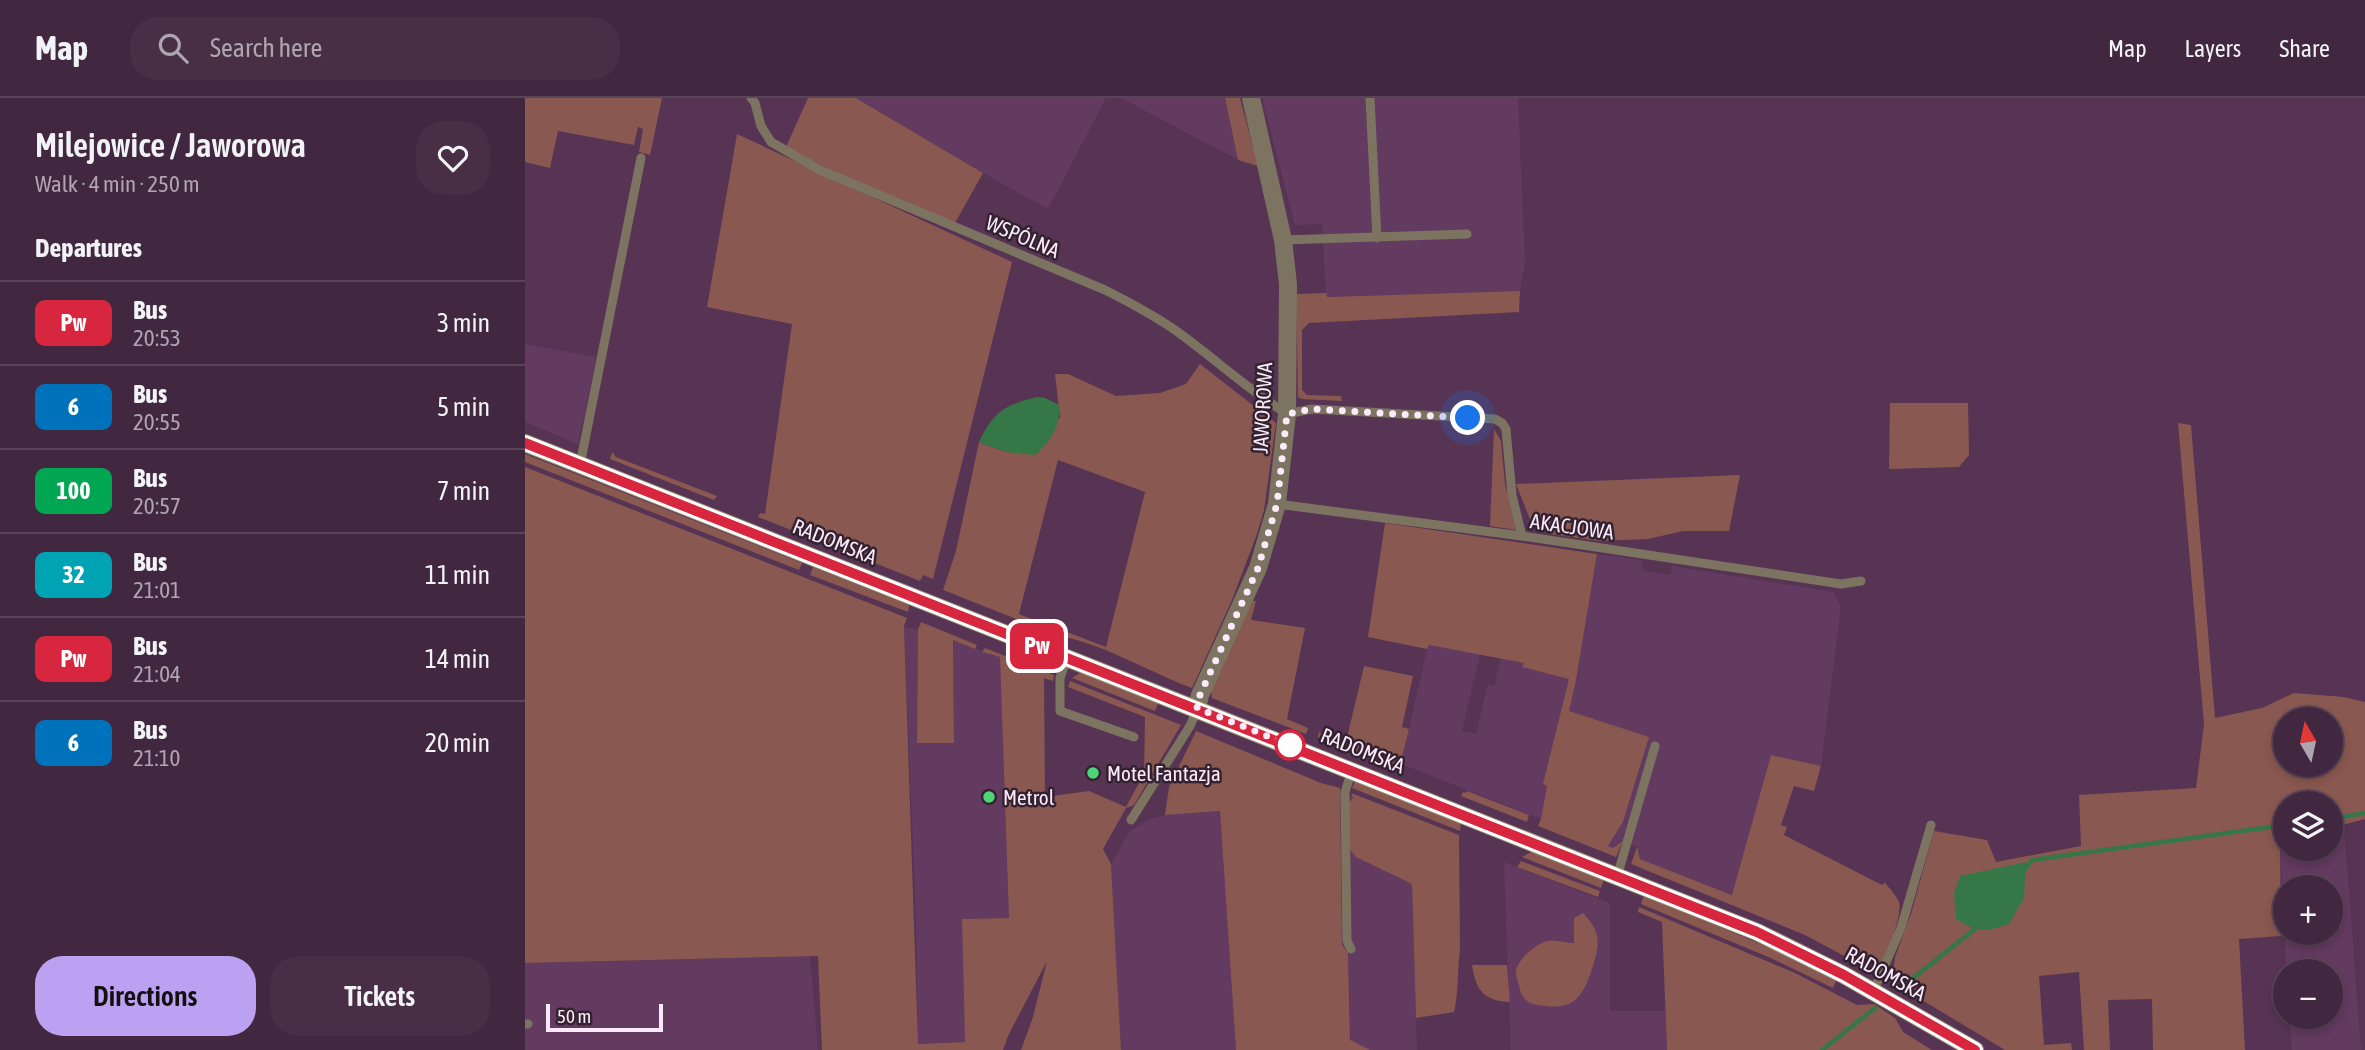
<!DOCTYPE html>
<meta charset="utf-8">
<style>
:root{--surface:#41273f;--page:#482f46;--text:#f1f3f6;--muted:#aea5b0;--line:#5a4459;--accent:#bca0f2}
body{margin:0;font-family:"Asap Condensed",sans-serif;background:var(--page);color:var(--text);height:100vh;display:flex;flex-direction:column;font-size:26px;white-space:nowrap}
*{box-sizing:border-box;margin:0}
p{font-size:23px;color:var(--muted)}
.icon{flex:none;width:38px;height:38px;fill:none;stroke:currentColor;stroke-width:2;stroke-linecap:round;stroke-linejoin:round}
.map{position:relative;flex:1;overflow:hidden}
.details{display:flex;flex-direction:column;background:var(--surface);width:525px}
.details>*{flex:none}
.badge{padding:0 14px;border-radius:10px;font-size:24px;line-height:46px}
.needle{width:46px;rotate:351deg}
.buttons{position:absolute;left:1748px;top:609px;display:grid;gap:14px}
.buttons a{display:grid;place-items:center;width:70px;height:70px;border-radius:50%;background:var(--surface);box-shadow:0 4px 10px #0003,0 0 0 2px var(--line);font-size:35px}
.scale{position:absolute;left:21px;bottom:18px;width:117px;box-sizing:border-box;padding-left:7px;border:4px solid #fceafa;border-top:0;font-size:19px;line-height:24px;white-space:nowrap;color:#fceafa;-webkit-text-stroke:5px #332331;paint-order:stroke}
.you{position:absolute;width:35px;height:35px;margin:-18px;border:5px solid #fff;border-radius:50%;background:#1a73e8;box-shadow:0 0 0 10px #1a73e833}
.map>.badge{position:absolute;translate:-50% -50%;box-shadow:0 0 0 4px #fff}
h2{padding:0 35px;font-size:26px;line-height:63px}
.round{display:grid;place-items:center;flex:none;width:74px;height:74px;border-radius:28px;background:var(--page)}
.summary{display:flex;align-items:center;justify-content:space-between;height:119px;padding:0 35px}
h1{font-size:33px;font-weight:600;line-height:52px}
.button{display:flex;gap:14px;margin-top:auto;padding:14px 35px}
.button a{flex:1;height:80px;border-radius:28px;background:var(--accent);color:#111;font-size:28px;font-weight:600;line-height:80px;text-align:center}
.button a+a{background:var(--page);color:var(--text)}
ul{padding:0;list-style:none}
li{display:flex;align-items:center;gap:21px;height:84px;padding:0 35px;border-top:2px solid var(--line)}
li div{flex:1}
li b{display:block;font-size:26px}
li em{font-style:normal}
li .badge{min-width:77px;font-weight:700;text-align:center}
header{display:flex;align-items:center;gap:42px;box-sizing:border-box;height:98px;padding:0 35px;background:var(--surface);border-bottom:2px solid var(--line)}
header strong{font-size:33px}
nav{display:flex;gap:38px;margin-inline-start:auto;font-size:24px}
.search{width:490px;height:63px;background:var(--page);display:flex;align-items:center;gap:18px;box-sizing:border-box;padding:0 24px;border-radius:28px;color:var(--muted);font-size:26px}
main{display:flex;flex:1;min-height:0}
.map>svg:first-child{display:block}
</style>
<header>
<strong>Map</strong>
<div class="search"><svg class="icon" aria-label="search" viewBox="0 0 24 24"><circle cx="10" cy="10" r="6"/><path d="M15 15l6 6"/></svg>Search here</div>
<nav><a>Map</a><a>Layers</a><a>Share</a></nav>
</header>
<main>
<section class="details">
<div class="summary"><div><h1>Milejowice / Jaworowa</h1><p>Walk · 4 min · 250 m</p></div><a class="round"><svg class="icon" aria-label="heart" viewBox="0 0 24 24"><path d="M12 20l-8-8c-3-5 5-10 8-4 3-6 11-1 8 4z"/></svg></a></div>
<h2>Departures</h2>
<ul>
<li><span class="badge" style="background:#d7263d;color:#fff">Pw</span><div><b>Bus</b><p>20:53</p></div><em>3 min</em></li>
<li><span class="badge" style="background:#0072bc;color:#fff">6</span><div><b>Bus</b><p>20:55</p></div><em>5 min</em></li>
<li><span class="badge" style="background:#00a651;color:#fff">100</span><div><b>Bus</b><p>20:57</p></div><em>7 min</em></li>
<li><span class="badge" style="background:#00a3b4;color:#fff">32</span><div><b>Bus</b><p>21:01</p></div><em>11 min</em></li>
<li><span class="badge" style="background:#d7263d;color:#fff">Pw</span><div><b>Bus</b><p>21:04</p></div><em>14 min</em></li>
<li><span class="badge" style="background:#0072bc;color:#fff">6</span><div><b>Bus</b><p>21:10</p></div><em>20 min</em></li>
</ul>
<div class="button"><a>Directions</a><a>Tickets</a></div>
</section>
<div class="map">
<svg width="1840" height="952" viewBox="0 0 1840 952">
<rect width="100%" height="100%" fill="#573454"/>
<path fill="#633a60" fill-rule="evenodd" d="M332,0H581L523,111L458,75Z
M596,0H700L713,62Z
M737,0H993L1000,165L995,193L801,199L797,126L770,127Z
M0,246L71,259L53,346L0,324Z
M1072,456L1116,462L1119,473L1145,477L1147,468L1308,494L1316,508L1296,668L1246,658L1208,797L1115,761L1112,749L1097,743L1088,750L1082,748L1098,724L1124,638L1022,688L1016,721L876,666L903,547L955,556L937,633L951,636L963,586L969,588L976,559L999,565L997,569L1051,582Z
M379,528L393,532L392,645L429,644L428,542L475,559L484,820L437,821L440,944L393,946L391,821Z
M815,692L828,700L887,785L892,952H826L823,855L817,847Z
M695,713L711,952H596L586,766L604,734L625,721L640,717Z
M1819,728L1836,952H1767L1764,919H1806V873H1761L1755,737H1760V751H1806V730ZM1760,789H1806V835H1760Z
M979,764L1085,805V913H1140L1142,952H986Z
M285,858L293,952H0V865Z"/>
<path fill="#895850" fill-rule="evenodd" d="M0,0H137L125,57L114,54L118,31L113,29L109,47L33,33L25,70L0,64Z
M283,0H331L458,75L430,125L311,75L261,49Z
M700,0H715L733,68L713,62Z
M212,36L487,164L408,481L398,477L395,483L233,419L235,415L240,416L267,226L182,209Z
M995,193L994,214L784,225L777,232V292L782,297L816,298L817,303L777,301L773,299L771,196L801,195L802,199Z
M675,266L751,325L739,412L732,436L707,502L667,590C624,574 586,550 541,539L542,534L581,549L620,394L533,362L494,516L526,529L524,534L418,492L431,453L454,344L481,354L535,320L530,276H543L591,298L635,295L661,286Z
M1365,305H1443L1444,357L1434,369L1364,371Z
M1653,325L1666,327L1690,620L1737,610L1769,595L1819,599L1840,604V721L1806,730V705H1760V737L1755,738L1756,838L1714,841L1720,952H1628L1627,901L1583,902L1585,952H1559L1554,874L1514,878L1519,947L1546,945L1547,952H1480L1367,884L1370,859L1386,816L1409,733L1462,742L1471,764L1556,748L1554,697L1671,690L1679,626ZM1760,621H1806V667H1760Z
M969,331L976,343L980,386L991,432L965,428Z
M87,354L91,359L192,398L189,402L85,361Z
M0,356L277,465L274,472L0,364Z
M0,369L382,520L379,528L393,946L440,944L437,821L484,820L475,559L457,554L460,550L529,577L528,583L519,580L520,699L564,693L601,709L619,676L620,619L543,589L545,583L656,627L609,707L601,710L578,751L586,766L596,952H496L508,919L522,863L483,938L478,952H297L293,858L0,865Z
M1215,377L1204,433H1158L1123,441L1074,443L1026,436L1014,432L1006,424L991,386Z
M860,425L1072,456L1051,582L1044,613L1124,639L1098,724L1083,748L1088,750L1098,743L1091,759L1013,728L1016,721L1022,688L1018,686L1044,581L997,569L999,565L904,547L902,551L843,539Z
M288,469L384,507L383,514L285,477Z
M726,503H731L726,522L780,530L762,621L783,630L781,636L687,600L686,592Z
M396,524L452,547L450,551L428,542L429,645H392L393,532Z
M839,568L888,578L877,629L884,631L874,672L831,655V649L821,645L819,650L793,639L794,634L821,644Z
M557,574L634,603L630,613L547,580Z
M671,633L796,685L815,690L817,847L823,855L825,942L845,952H711L695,713L640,717L644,689Z
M1246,657L1296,668L1289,693L1269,688L1256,727L1262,729L1259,737L1357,787L1360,785C1365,791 1371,797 1374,804C1378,819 1360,861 1351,875L1280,837L1106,766L1112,749L1115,761L1207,797Z
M830,683L936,724L935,733L827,690Z
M942,693L1004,717L1002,724L936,698L938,694L941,695Z
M826,695L934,737L935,852C932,873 934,893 929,914L891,920L887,786L831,759L825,752L823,706L828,700Z
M1008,753L1079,781L1076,790L997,759Z
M996,763L1075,793L1073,799L992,769Z
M1119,797L1262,857L1311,880V883L1308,890L1248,861L1116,806Z
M1114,809L1270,875L1332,907L1349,906L1370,920L1378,934L1407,952H1142L1137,824L1113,814Z
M1058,815C1076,834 1075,844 1068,868C1059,895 1052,912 1021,908C1014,907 1006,907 1001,902C997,898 995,893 994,888C993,883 990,876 991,872C994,860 1011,846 1022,843C1030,841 1040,845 1049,845V820Z
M947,867H982L985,904C958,903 951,892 947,867Z"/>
<path fill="#357747" d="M512,299L520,300L534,307C536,329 525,342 511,357L481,354L454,344C469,313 480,307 512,299Z
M1501,764L1499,800L1484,826C1460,834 1453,835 1431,821L1429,796L1435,778Z"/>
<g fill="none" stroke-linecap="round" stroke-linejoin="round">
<path stroke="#357747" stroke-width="4.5" d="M1806,721L1840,715
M1498,774L1507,762L1760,727
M1382,885L1455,827
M1297,952L1350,910"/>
<path stroke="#7c7460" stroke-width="9" d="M226,0L230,5L236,28L246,44L295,72L580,192C604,204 628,217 650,232C688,259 722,291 762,316L787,311L970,321L977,325L981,331L987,397L997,438
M845,0L852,140
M758,142L942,136
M55,367L116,60
M752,406L997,438L1316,486L1336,483
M542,560L535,580V613L609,639
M606,722L665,628L672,612
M1092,779L1130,648
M826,851L822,843L820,694L827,672
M1348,894L1376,830L1406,727
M0,926H3"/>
<path stroke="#7c7460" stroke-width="18" d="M672,610L675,597L733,470L752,406L762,316L763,186L758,142L726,0"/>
<path stroke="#9c906f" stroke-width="18" d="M0,345L1232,834L1319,877L1450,952"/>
</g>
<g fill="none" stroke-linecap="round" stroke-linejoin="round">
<g stroke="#fff" stroke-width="16">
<path id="line" d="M0,345L1232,834L1319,877L1450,952"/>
</g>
<use href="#line" stroke="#d7263d" stroke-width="10"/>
<path stroke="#fceafa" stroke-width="7" stroke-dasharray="0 12.6" d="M765,647L672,610L675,597L733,470L752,406L762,316L787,311L943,320"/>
</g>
<circle fill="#fff" stroke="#d7263d" stroke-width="3.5" cx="765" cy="647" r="14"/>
<g fill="#4cd676" stroke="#332331" stroke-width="2.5">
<circle cx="568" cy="675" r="7"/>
<circle cx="464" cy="699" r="7"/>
</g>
<g text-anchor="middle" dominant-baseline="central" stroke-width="5" stroke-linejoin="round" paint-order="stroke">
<g font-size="21" fill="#fceafa" stroke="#332331">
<text transform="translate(498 138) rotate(23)">WSPÓLNA</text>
<text transform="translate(737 310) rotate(-87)">JAWOROWA</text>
<text transform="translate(1047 428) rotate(8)">AKACJOWA</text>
<text transform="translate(310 443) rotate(22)">RADOMSKA</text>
<text transform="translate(838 652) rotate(22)">RADOMSKA</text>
<text transform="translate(1361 875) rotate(29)">RADOMSKA</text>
</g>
<g font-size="21" fill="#fceafa" stroke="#332331" text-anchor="start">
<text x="582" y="675">Motel Fantazja</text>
<text x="478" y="699">Metrol</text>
</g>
</g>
</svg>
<div class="buttons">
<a><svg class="needle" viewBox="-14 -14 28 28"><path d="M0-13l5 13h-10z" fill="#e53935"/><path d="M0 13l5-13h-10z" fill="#aea5b0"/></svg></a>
<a><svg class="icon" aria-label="layers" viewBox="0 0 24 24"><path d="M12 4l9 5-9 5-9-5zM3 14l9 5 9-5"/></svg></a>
<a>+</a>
<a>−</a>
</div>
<div class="scale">50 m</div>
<div class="you" style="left:943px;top:320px"></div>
<b class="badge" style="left:512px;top:548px;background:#d7263d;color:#fff">Pw</b>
</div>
</main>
